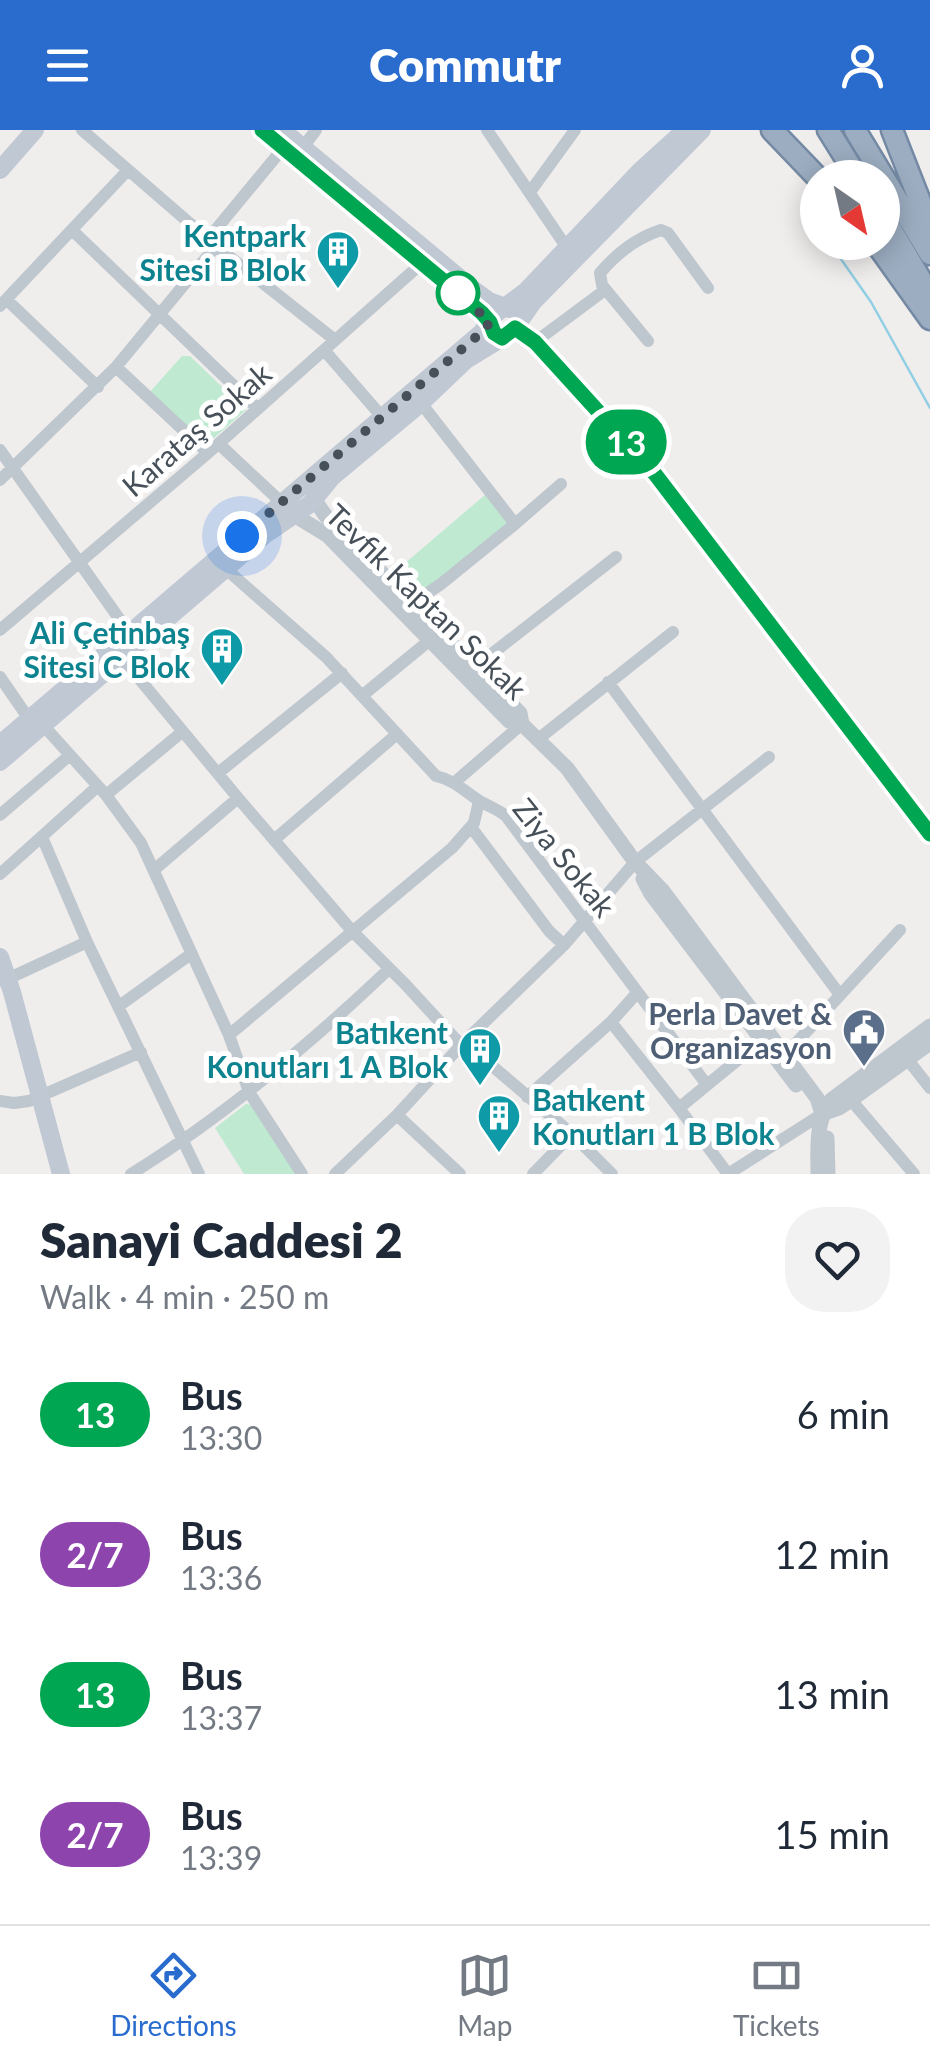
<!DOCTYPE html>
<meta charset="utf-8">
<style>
:root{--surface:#fff;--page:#f2f2f3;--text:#1f2937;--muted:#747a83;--line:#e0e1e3;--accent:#296cce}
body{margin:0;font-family:Lato,sans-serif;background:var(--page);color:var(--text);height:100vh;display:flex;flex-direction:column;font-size:38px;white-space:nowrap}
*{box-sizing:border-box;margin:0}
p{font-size:32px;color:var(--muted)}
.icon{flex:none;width:55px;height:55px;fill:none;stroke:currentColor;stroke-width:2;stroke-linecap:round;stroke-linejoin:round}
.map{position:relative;height:1044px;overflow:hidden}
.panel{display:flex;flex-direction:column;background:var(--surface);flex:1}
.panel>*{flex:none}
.badge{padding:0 20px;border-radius:32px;font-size:35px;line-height:65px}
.needle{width:65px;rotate:146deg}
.controls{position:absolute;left:800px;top:30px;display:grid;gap:20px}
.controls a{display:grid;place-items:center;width:100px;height:100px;border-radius:50%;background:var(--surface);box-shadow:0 5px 25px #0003;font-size:50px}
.you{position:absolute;width:50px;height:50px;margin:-25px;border:8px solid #fff;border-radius:50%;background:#1a73e8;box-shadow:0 0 0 15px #1a73e833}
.map>.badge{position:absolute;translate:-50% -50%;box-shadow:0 0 0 5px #fff}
.round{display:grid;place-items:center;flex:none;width:105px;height:105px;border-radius:40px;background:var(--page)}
.head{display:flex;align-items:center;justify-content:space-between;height:170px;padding:0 40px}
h1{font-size:48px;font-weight:800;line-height:75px}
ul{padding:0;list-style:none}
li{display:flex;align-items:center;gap:30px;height:140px;padding:0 40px}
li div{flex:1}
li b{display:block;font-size:38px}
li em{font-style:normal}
li .badge{min-width:110px;font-weight:700;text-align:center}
header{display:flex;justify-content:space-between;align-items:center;height:130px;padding:0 40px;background:var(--accent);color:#fff;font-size:45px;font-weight:800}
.menu{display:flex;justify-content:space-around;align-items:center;height:140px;border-top:2px solid var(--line);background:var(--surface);font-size:28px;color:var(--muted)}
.menu a{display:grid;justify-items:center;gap:5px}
.menu .selected{color:var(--accent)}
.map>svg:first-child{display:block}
</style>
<header><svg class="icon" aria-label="menu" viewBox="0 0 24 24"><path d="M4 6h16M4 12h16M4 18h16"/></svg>Commutr<svg class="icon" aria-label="person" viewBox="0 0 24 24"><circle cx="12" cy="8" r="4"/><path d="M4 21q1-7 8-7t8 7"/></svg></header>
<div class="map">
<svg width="930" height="1044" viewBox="0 0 930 1044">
<rect width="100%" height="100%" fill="#f0eded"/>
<path fill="#bfead1" d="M182,226H190L246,280L207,314L149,263Z
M486,364L511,394L425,459H414L397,440Z
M246,974L251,975L296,1044H244L215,998Z"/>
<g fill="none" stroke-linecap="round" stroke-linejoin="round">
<path stroke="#90cfe3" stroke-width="2.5" d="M829,112L871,172L930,278"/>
<g stroke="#748aa4" stroke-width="25">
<path id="trunk" d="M772,0L818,48
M828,0L858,48
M855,0L930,124
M892,0L930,97
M882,84L930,165
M875,112L930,189"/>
</g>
<path stroke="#bfc7ce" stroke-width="12" d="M82,0L216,116L335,210
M487,0L567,118
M303,17L316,0
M530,62L575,0
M73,101L258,279
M208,109L284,17
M7,170L98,257
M0,176L128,40
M648,211L602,155L600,143C617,123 636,108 661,100L668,103L708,158
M535,212L605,160
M324,220L383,288
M116,237L208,323
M219,314L281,372
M0,320L130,504
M0,350L116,237L216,116
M515,394L561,354
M226,439L326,527L436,646C454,650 463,660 478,670C487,676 496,678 506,686L707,955L679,978L728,1044L822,984
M413,473L441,454L515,394L421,273
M0,500L208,323L422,133
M122,528L238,668L353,802L406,855L461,915
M475,537L616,427
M0,547L29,589
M608,552L840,865
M363,565L430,510
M43,595L106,665L141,713L229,905L249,962L302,1044
M537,610L673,502
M218,643L342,543
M455,652L522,594
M106,665L182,602
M0,685L70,625
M471,697L549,801L564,815
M42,707L87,812L199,1044
M274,710L397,604
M154,740L238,668
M0,744L98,656
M3,851L87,812
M119,876L191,824
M611,892L679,978
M229,905L452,718L474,693L479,671
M464,912L572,1004L612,1044
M785,925L900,800
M908,930L930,958
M707,955L761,911
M527,967L611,892L637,863
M851,970L914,1044
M0,971L14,973L29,971L141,922
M397,985L460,1044
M131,1044C225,986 309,915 389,839
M335,1044L397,985L464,912L564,815L635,732L769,627
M533,1044L572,1004"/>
<path stroke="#bfc7ce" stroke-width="15" d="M314,369L325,385L520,583L522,594L567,638L635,732L663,761L817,968L822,984
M294,385L327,405L509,591L522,594
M643,749L651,764L796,955
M823,986L822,984L839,978L851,970L930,913
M827,1008L828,1044
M818,1044C818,1016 815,994 831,970L930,896"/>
<path stroke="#c0c8d3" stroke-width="18" d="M262,0L482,183L490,192L494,203
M282,0L474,160L489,171L510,179
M0,40L35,0
M0,614L482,202L494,185L526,161L640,41L685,0
M0,632L266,404L310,374L332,347L421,273L466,230L512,202L533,172L702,0
M0,827L12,862L61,1044"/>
<use href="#trunk" stroke="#9cadc1" stroke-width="20"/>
</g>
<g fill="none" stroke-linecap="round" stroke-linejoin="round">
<g stroke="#fff" stroke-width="22">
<path id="line" d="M262,0L482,183L490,192L494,203L502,208L515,198L535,212L655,344L930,704"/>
</g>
<use href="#line" stroke="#00a651" stroke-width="15"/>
<path stroke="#475059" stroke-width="10" stroke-dasharray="0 18" d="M242,406L482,202L490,192L458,163"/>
</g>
<defs>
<g id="building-pin" transform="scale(2.25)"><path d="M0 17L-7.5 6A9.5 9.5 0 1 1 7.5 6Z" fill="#0f9aa8" stroke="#fff"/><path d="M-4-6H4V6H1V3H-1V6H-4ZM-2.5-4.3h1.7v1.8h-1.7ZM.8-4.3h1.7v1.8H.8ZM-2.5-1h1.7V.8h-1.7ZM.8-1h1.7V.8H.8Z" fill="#fff"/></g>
<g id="civic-pin" transform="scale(2.25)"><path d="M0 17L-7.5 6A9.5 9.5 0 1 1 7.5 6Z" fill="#5c6f8a" stroke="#fff"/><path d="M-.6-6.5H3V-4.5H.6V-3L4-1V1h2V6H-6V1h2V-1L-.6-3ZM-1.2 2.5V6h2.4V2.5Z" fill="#fff"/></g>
</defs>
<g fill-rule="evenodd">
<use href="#building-pin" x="338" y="122"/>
<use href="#building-pin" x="222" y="519"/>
<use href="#civic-pin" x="864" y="900"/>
<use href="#building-pin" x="480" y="919"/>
<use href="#building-pin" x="499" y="986"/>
</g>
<circle fill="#fff" stroke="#00a651" stroke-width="5" cx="458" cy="163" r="20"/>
<g text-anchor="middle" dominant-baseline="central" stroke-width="10" stroke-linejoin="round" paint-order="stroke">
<g font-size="30" font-weight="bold" fill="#0d838f" stroke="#fff" text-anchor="end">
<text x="306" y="105">Kentpark<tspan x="306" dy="34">Sitesi B Blok</tspan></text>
<text x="190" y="502">Ali Çetinbaş<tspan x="190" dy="34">Sitesi C Blok</tspan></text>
<text x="448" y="902">Batıkent<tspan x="448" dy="34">Konutları 1 A Blok</tspan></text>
<text x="532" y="969" text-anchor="start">Batıkent<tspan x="532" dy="34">Konutları 1 B Blok</tspan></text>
</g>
<g font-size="30" fill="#475059" stroke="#fff">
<text transform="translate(196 299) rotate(-41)">Karataş Sokak</text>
<text transform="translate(427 471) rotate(44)">Tevfik Kaptan Sokak</text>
<text transform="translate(565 727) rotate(51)">Ziya Sokak</text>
</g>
<g font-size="30" font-weight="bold" fill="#4e5e75" stroke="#fff" text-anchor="end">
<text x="832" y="883">Perla Davet &amp;<tspan x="832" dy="34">Organizasyon</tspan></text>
</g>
</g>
</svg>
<div class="controls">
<a><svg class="needle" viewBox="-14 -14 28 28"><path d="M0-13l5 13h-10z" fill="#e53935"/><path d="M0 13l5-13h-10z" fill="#747a83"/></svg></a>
</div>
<div class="you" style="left:242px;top:406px"></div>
<b class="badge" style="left:626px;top:312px;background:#00a651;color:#fff">13</b>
</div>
<section class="panel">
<div class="head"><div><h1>Sanayi Caddesi 2</h1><p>Walk · 4 min · 250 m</p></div><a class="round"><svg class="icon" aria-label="heart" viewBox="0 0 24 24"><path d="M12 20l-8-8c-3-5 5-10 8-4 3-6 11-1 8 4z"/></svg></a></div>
<ul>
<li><span class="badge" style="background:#00a651;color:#fff">13</span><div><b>Bus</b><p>13:30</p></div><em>6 min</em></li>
<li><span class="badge" style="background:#8e44ad;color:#fff">2/7</span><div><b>Bus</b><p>13:36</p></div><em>12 min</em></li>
<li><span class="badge" style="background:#00a651;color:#fff">13</span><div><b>Bus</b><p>13:37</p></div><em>13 min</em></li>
<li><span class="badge" style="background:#8e44ad;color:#fff">2/7</span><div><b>Bus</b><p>13:39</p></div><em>15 min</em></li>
</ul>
</section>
<nav class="menu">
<a class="selected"><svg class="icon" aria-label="directions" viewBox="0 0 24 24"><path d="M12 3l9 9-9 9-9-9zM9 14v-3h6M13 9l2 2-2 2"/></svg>Directions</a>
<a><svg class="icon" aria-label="map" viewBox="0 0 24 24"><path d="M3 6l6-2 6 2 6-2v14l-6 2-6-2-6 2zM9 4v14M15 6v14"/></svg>Map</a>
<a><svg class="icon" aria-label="tickets" viewBox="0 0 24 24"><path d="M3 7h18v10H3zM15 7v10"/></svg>Tickets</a>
</nav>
